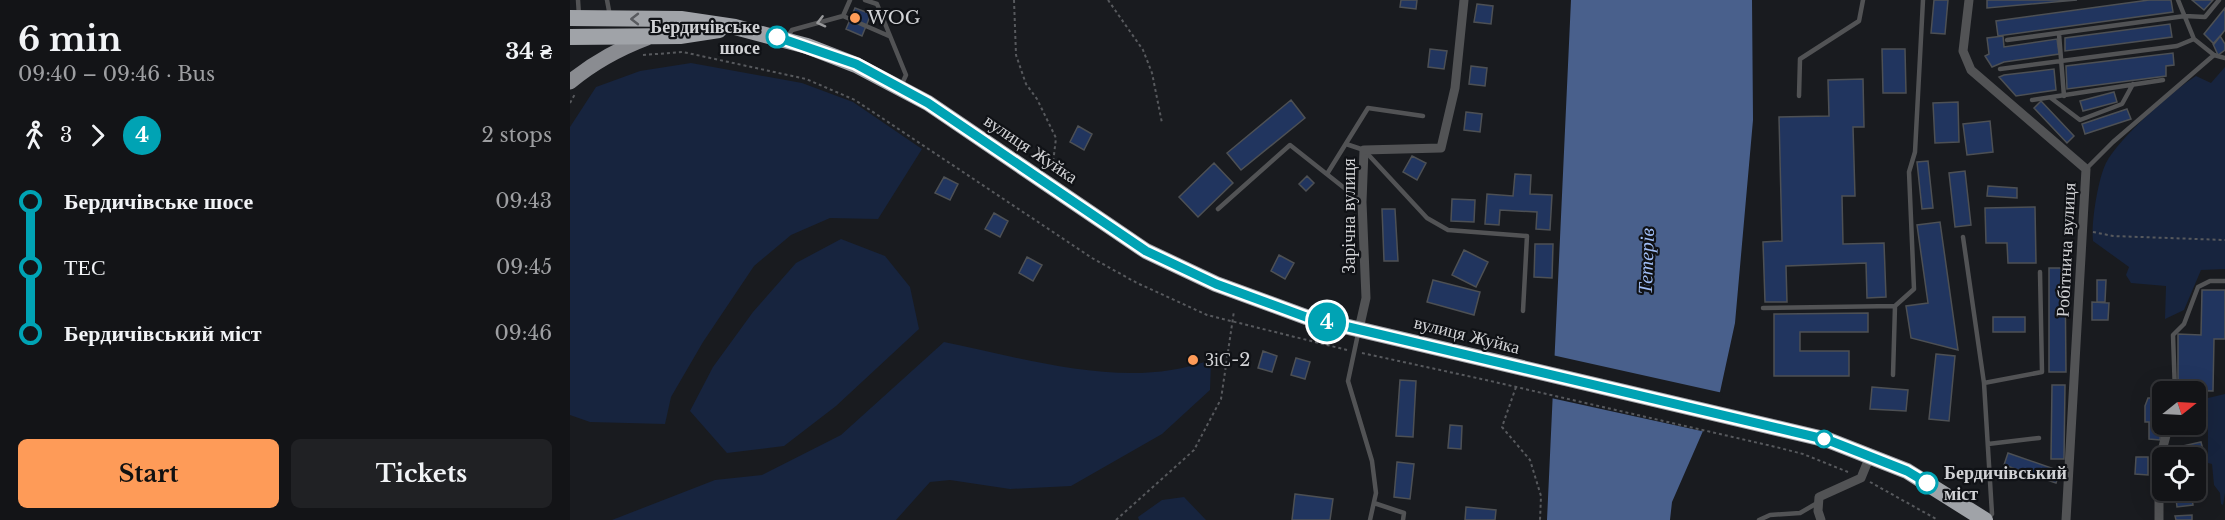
<!DOCTYPE html>
<meta charset="utf-8">
<style>
:root{--surface:#131417;--page:#202124;--text:#f1f3f6;--muted:#9d9ea1;--line:#323336;--accent:#fe9b58}
body{margin:0;font-family:"Libre Baskerville",serif;background:var(--page);color:var(--text);height:100vh;display:flex;flex-direction:column;font-size:22px;white-space:nowrap}
*{box-sizing:border-box;margin:0}
p{font-size:20px;color:var(--muted)}
.icon{flex:none;width:33px;height:33px;fill:none;stroke:currentColor;stroke-width:2;stroke-linecap:round;stroke-linejoin:round}
.map{position:relative;flex:1;overflow:hidden}
.sheet{display:flex;flex-direction:column;background:var(--surface);width:570px}
.sheet>*{flex:none}
.badge{padding:0 12px;border-radius:20px;font-size:21px;line-height:39px}
.needle{width:39px;rotate:72deg}
.tools{position:absolute;left:1582px;top:381px;display:grid;gap:12px}
.tools a{display:grid;place-items:center;width:54px;height:54px;border-radius:9px;background:var(--surface);box-shadow:0 6px 24px #0002,0 0 0 2px var(--line);font-size:30px}
.map>.badge{position:absolute;translate:-50% -50%;box-shadow:0 0 0 3px #fff}
.legs{display:flex;align-items:center;gap:9px;height:66px;padding:0 18px;font-size:20px}
.legs p{margin-inline-start:auto}
.headline{display:flex;align-items:center;justify-content:space-between;height:102px;padding:0 18px}
h1{font-size:33px;font-weight:700;line-height:45px}
.button{display:flex;gap:12px;margin-top:auto;padding:12px 18px}
.button a{flex:1;height:69px;border-radius:9px;background:var(--accent);color:#111;font-size:24px;font-weight:700;line-height:69px;text-align:center}
.button a+a{background:var(--page);color:var(--text)}
ul{padding:0 18px;list-style:none}
li{display:flex;align-items:center;gap:21px;height:66px;font-size:22px}
li i{display:grid;place-items:center;width:9px;height:100%;margin:0 8px;background:currentColor}
li i::after{content:'';width:15px;height:15px;margin:-8px;border:4px solid;border-radius:50%;background:var(--surface)}
li p{margin-inline-start:auto}
li:first-child i{background:linear-gradient(#0000 50%,currentColor 0)}
li:last-child i{background:linear-gradient(currentColor 50%,#0000 0)}
main{display:flex;flex:1;min-height:0}
.map>svg:first-child{display:block}
</style>
<main>
<section class="sheet">
<div class="headline"><div><h1>6 min</h1><p>09:40 – 09:46 · Bus</p></div><b>34 ₴</b></div>
<div class="legs"><svg class="icon" aria-label="walk" viewBox="0 0 24 24"><circle cx="13" cy="4" r="2"/><path d="M13 8l-2 6 4 7M11 14l-3 7M7 12l3-4h3l4 4"/></svg>3<svg class="icon" aria-label="forward" viewBox="0 0 24 24"><path d="M9 5l7 7-7 7"/></svg><b class="badge" style="background:#00a3b4;color:#fff">4</b><p>2 stops</p></div>
<ul>
<li><i style="color:#00a3b4"></i><b>Бердичівське шосе</b><p>09:43</p></li>
<li><i style="color:#00a3b4"></i><span>ТЕС</span><p>09:45</p></li>
<li><i style="color:#00a3b4"></i><b>Бердичівський міст</b><p>09:46</p></li>
</ul>
<div class="button"><a>Start</a><a>Tickets</a></div>
</section>
<div class="map">
<svg width="1655" height="520" viewBox="0 0 1655 520">
<rect width="100%" height="100%" fill="#191b1f"/>
<path fill="#17243e" d="M121,63L232,83L283,102L352,149L308,219L260,218L221,235L184,266L133,342L101,397L95,424L20,422L0,415V127L26,87L70,71Z
M1655,67V269L1631,270L1614,310L1595,319L1596,286L1561,283L1556,275L1559,267L1523,241C1521,223 1528,179 1536,163C1549,138 1602,91 1626,76L1641,83Z
M271,239L315,256L340,287L349,329L266,406L214,446L157,453L120,411L143,367L183,312L226,263Z
M374,342C443,356 530,382 601,370C615,368 628,364 641,360L640,390L592,434L501,486L440,489L380,480L360,482L326,520H42L145,480L192,475L271,435Z
M1655,394V493L1653,505L1651,504L1650,493L1644,485L1642,464L1638,463V398Z
M614,497L636,520H569L568,517L592,500Z"/>
<path fill="#49608c" d="M1001,0H1182L1183,120L1165,323L1150,392L1102,502L1100,520H977Z"/>
<path fill="#191b1f" d="M982,355L1153,393L1136,432L981,398Z"/>
<path fill="#21355f" stroke="#4d5054" stroke-width="1.5" d="M831,0H847L846,9L830,7Z
M1364,0H1378L1375,34L1361,33Z
M1417,0H1507L1417,8Z
M1579,0H1601L1603,12L1428,36L1426,21Z
M1622,0H1643L1634,10Z
M907,4L923,6L921,24L904,22Z
M285,8L301,14L292,36L276,29Z
M1655,8V30L1644,44L1634,34Z
M1600,24L1602,37L1495,51V38Z
M1433,36L1434,47L1487,39L1489,54L1434,62L1422,67L1415,56L1419,54L1417,38Z
M1650,36L1655,44V50L1648,55L1643,44Z
M860,49L877,51L874,69L858,67Z
M1312,49H1335L1336,93H1313Z
M1603,53L1604,65L1596,66V76L1497,89L1496,66Z
M901,66L917,68L915,86L899,84Z
M1484,69L1486,90L1446,96L1429,77L1434,75Z
M1293,79L1294,127H1283L1285,196H1272L1273,244L1314,243L1316,297L1297,298L1296,263L1216,266L1217,302H1195L1193,242L1212,241L1209,117L1259,116L1258,80Z
M1544,92L1547,102L1513,111L1510,101Z
M721,100L735,118L671,170L657,153Z
M1471,101L1504,136L1497,143L1464,108Z
M1388,102L1389,142L1365,143L1363,103Z
M1557,109L1561,119L1515,134L1512,124Z
M896,112L912,114L910,132L894,130Z
M1420,121L1423,152L1397,155L1393,124Z
M508,126L522,134L514,150L500,142Z
M842,156L856,163L847,180L833,172Z
M1358,161L1363,208L1352,209L1347,162Z
M644,163L663,183L628,217L609,197Z
M1395,171L1401,225L1385,227L1379,173Z
M945,174L961,175L960,194L982,195L980,230L966,229L967,212L930,210L929,225L915,224L917,194L943,196Z
M737,176L744,183L736,191L729,184Z
M374,177L388,184L380,200L365,193Z
M1418,186L1447,188V198L1417,196Z
M882,199L905,200L904,222L881,221Z
M1465,207L1466,263H1438L1437,243H1416L1415,208Z
M812,209H825L828,261H814Z
M424,213L438,221L430,237L415,229Z
M1370,222L1388,350L1341,338L1336,306L1358,303L1347,225Z
M965,244H983L982,278L964,277Z
M894,250L918,262L906,287L882,275Z
M709,255L724,263L715,279L701,271Z
M457,257L472,265L463,281L449,273Z
M1479,268H1495L1496,372H1479Z
M863,280L910,292L904,315L857,302Z
M1527,280H1536L1535,302H1527Z
M1632,290H1655V339H1644L1643,391L1608,390V334L1631,335Z
M1522,302L1539,303L1538,320H1522Z
M1298,313V332H1230V351H1279V376H1204V314Z
M1423,317H1455V332H1423Z
M693,351L707,356L702,372L688,368Z
M1366,354L1385,356L1379,421L1359,419Z
M726,358L740,362L735,379L721,375Z
M830,380L846,381L843,437L826,436Z
M1482,385H1495L1494,459H1481Z
M1302,387L1338,390L1336,411L1300,409Z
M1583,389L1596,390L1593,392L1590,440L1579,439V422H1575V406L1578,398H1581Z
M1626,418V436L1610,435V424H1626Z
M880,425L892,426L891,449L878,448Z
M1631,442L1634,454L1610,458L1608,447Z
M1438,453L1490,471L1486,483L1434,465Z
M1566,457H1578V475L1565,474Z
M827,462L844,464L840,499L824,497Z
M1605,490H1621L1623,505L1607,507Z
M725,494L763,499L760,520H722Z
M896,507L926,510L925,520H895Z
M1622,515V520H1606L1605,516Z"/>
<g fill="none" stroke-linecap="round" stroke-linejoin="round">
<path stroke="#57595d" stroke-width="2" stroke-dasharray="3 3" stroke-linecap="butt" d="M444,0L446,55L456,84L467,99L486,138L483,163L480,168
M538,0L573,50L582,73L592,123
M73,55L113,52L236,79L285,100L522,258L567,283L637,315L777,350
M0,103L5,94
M1523,232L1543,236L1655,240
M792,353L916,380L1206,447L1233,454L1278,472
M946,387L932,427L960,460L971,496L970,520
M1300,482L1368,520
M546,520L624,450L651,399L664,311"/>
<path stroke="#525355" stroke-width="4.5" d="M8,0L9,15
M37,0L40,16
M295,0L307,4L336,75L331,86
M1608,0L1624,39L1644,55
M273,16L319,36
M1489,34L1494,96
M217,38L222,30L273,16L280,0
M1437,40L1615,16L1635,17L1649,0
M1430,69L1607,46L1624,39
M1229,96L1230,59L1289,21L1293,0
M1481,98L1510,120L1552,104L1563,84
M1462,100L1593,80
M776,144L794,150L857,218L878,230L957,236L953,311
M1516,169L1543,142L1644,55L1655,58
M757,174L798,108L853,116
M648,209L720,145L792,202
M1393,237L1414,383L1422,514L1419,518
M1193,308L1325,306
M788,334L778,381L802,461L806,493L800,520
M1323,375L1325,306L1344,289L1339,172L1345,152L1353,0
M1414,383L1472,372L1470,272
M1605,392L1603,335L1614,324L1628,287L1640,281H1655
M1418,444L1469,438
M804,503L834,513L833,520
M1189,520L1200,515L1230,513L1249,502"/>
<path stroke="#525355" stroke-width="9" d="M1399,0L1393,51L1401,70L1516,169L1496,520
M789,329L796,298L792,202L794,150L871,148L885,88L894,0
M1251,520L1248,511L1249,497L1291,478L1300,456
M1589,520V462L1599,424"/>
<path stroke="#8a8c91" stroke-width="15" d="M0,82C24,62 48,49 77,38"/>
<path stroke="#a0a3a8" stroke-width="16" d="M0,18L111,19L165,27L237,46L286,65L358,103L576,251L646,284L736,317L1258,440L1337,471L1415,520
M0,37L110,36L149,30"/>
</g>
<defs><path id="oneway-chevron" d="M-2-3.5L2.5 0L-2 3.5" fill="none" stroke-width="1.6" stroke-linecap="round" stroke-linejoin="round" transform="scale(1.5)"/></defs>
<use stroke="#585a5f" href="#oneway-chevron" transform="translate(65 19) rotate(-180)"/>
<use stroke="#98999b" href="#oneway-chevron" transform="translate(251 22) rotate(166)"/>
<g fill="none" stroke-linecap="round" stroke-linejoin="round">
<g stroke="#fff" stroke-width="14">
<path id="line-1" d="M207,37L286,64L358,103L576,251L646,284L736,317L1258,440L1337,471L1357,483"/>
</g>
<use href="#line-1" stroke="#00a3b4" stroke-width="9"/>
</g>
<g fill="#fe9b58" stroke="#101216" stroke-width="2">
<circle cx="285" cy="18" r="6"/>
<circle cx="623" cy="360" r="6"/>
</g>
<g fill="#fff" stroke="#00a3b4" stroke-width="3">
<circle cx="207" cy="37" r="10"/>
<circle cx="1254" cy="439" r="8"/>
<circle cx="1357" cy="483" r="10"/>
</g>
<g text-anchor="middle" dominant-baseline="central" stroke-width="4.5" stroke-linejoin="round" paint-order="stroke">
<g font-size="18" fill="#d1d2d5" stroke="#101216" text-anchor="start">
<text x="297" y="18">WOG</text>
<text x="635" y="360">ЗіС-2</text>
</g>
<g font-size="18" font-weight="bold" fill="#d1d2d5" stroke="#101216" text-anchor="end">
<text x="190" y="27">Бердичівське<tspan x="190" dy="21">шосе</tspan></text>
<text x="1374" y="473" text-anchor="start">Бердичівський<tspan x="1374" dy="21">міст</tspan></text>
</g>
<g font-size="18" fill="#d1d2d5" stroke="#101216">
<text transform="translate(461 149) rotate(34)">вулиця Жуйка</text>
<text transform="translate(779 216) rotate(-90)">Зарічна вулиця</text>
<text transform="translate(1496 250) rotate(-87)">Робітнича вулиця</text>
<text transform="translate(897 335) rotate(14)">вулиця Жуйка</text>
</g>
<g font-size="20" font-style="italic" fill="#a2bff7" stroke="#101216">
<text transform="translate(1076 261) rotate(-88)">Тетерів</text>
</g>
</g>
</svg>
<div class="tools">
<a><svg class="needle" viewBox="-14 -14 28 28"><path d="M0-13l5 13h-10z" fill="#e53935"/><path d="M0 13l5-13h-10z" fill="#9d9ea1"/></svg></a>
<a><svg class="icon" aria-label="locate" viewBox="0 0 24 24"><circle cx="12" cy="12" r="6"/><path d="M12 2v4M12 18v4M2 12h4M18 12h4"/></svg></a>
</div>
<b class="badge" style="left:757px;top:322px;background:#00a3b4;color:#fff">4</b>
</div>
</main>
